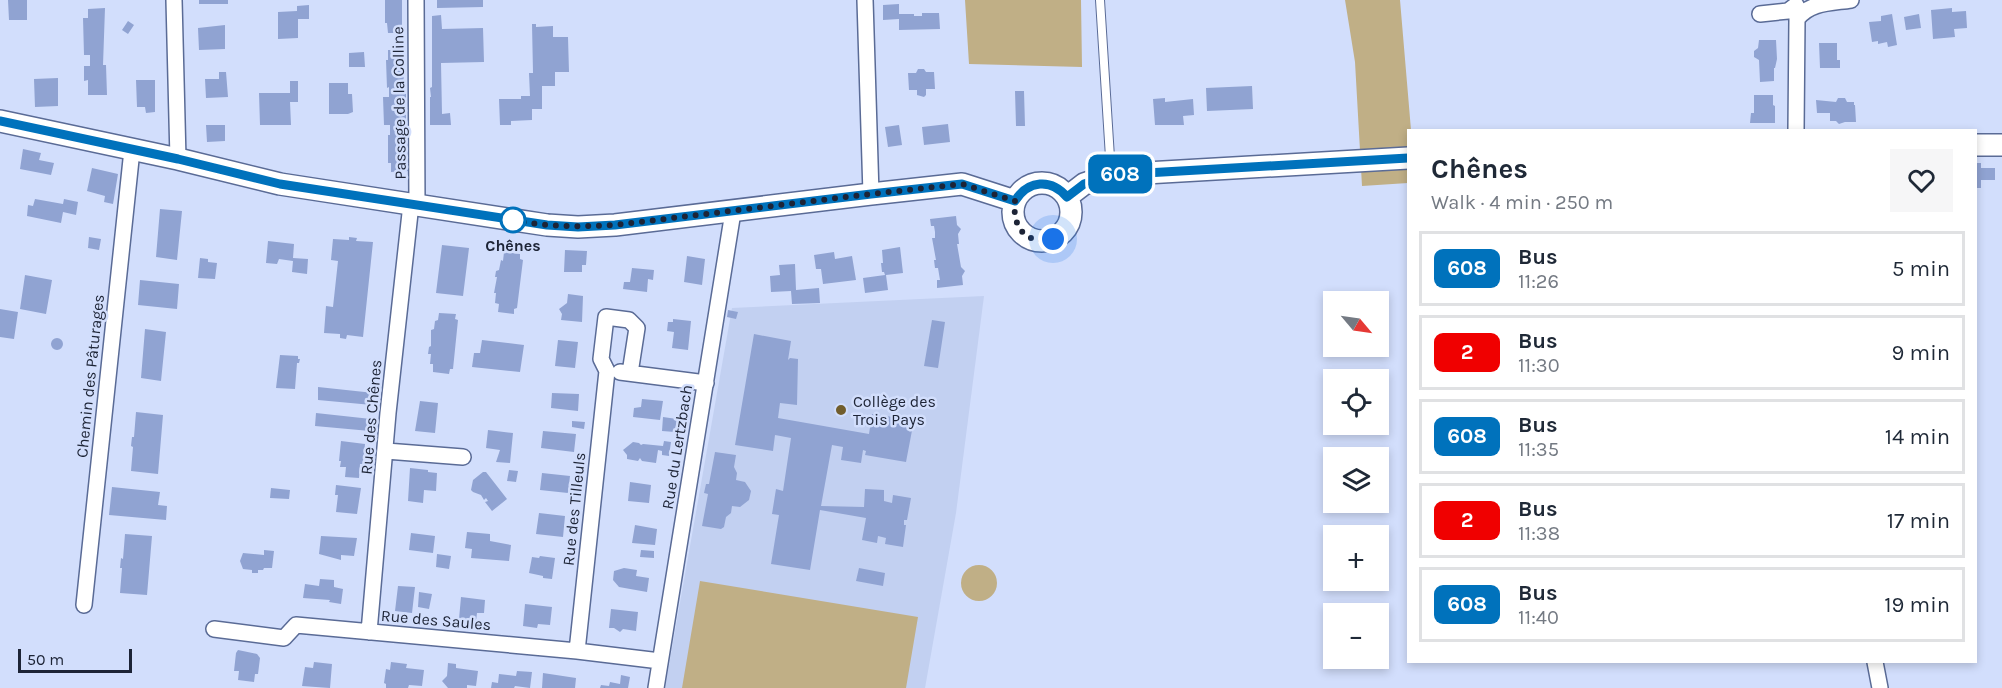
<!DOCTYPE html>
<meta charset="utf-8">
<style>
:root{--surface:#fff;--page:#f6f6f7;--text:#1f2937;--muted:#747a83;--line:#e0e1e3}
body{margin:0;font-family:Karla,sans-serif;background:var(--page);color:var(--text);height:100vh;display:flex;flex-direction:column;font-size:22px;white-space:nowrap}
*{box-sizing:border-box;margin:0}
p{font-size:20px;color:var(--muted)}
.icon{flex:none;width:33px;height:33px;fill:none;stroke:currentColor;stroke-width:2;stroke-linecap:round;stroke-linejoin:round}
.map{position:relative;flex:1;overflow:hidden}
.panel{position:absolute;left:1407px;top:129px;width:570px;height:534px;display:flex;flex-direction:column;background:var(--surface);border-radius:0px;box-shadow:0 3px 9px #0003}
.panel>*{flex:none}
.badge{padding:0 12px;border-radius:9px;font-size:21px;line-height:39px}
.needle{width:39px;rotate:119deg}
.controls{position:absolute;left:1323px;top:291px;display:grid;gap:12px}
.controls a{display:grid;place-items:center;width:66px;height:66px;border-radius:0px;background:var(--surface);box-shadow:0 3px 9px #0003;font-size:30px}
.scale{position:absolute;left:18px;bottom:15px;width:114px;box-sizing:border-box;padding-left:6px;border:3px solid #1d2436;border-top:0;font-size:16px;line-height:21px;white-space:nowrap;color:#1d2436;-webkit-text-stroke:4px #d2defc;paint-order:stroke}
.you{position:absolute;width:30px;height:30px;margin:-15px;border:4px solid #fff;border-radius:50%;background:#1a73e8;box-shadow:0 0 0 9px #1a73e833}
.map>.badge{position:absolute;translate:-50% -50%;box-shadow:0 0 0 3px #fff}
.round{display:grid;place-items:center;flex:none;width:63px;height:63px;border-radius:0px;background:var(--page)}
.overview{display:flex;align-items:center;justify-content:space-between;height:102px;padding:0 24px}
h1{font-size:28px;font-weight:700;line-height:45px}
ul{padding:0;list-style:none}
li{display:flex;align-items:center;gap:18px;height:75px;margin:0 12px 9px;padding:0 12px;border:3px solid var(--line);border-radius:0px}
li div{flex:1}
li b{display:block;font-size:22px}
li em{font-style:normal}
li .badge{min-width:66px;font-weight:700;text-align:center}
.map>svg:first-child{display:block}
</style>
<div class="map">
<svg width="2002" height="688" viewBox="0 0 2002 688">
<rect width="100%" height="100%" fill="#d2defc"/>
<path fill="#c2d0f1" d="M984,296L956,513L925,688H665L732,308Z"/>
<path fill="#c0af86" d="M965,0H1081L1082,67L969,64Z
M1345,0H1400L1411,130H1408V183L1362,186L1355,62Z
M961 583a18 18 0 1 1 36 0a18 18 0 1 1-36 0Z
M700,581L918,617L906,688H682Z"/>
<path fill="#90a3d2" d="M8,0H27V20H9Z
M199,0H228V4H199Z
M385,0H402V27H405V33H388L387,23H385Z
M437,0H483V7L437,8Z
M899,4V14H914V16H922V13H939L940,29L899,30V19L883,20V5Z
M309,5V19H298V38L278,39V12L297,11V6Z
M105,8L103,65H106L107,95H88V80L84,81V66H90V55H84L83,18H88V9Z
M1952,8V12L1966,11L1967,28L1954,29L1955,37L1933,39L1931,10Z
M1892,14L1897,45L1888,47L1887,42L1878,44V41L1872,42L1869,22L1881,21V16Z
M1919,14L1921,28L1906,30L1904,17Z
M441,15L442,29L483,28L484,62L441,63L442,114L450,113L451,125H430V97H431L430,88L432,87V16Z
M128,21L134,25L128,34L122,30Z
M532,24H536V27L553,26V37H568L569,72H555V86H542V109H532V120L511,121V125H500L499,99H521V96H530L529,73H533Z
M225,25V49L199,50L198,28Z
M1759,40H1776L1777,59L1775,68H1774V81L1760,82L1759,60L1754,57V51L1758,48Z
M1819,43H1837V60H1840V68H1820Z
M388,50H405L403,62L404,90H406V166H408V171L391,172V163H388V135H390V125H384L383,97H389V87L387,88L386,60H388Z
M364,52L365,67H349V53Z
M918,69H924L926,72H934L935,89H926V95L924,97L917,95V90H909L908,73H916Z
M219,72H226L228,97L206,98L205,79H219Z
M58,78V106L35,107L34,79Z
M136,80H155V112L146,113L145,107H137Z
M290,81H298V102H290L291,125H260L259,93H290Z
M329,83H348V94H352L353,112L348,114H329Z
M1252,86L1253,109L1207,111L1206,88Z
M1015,91H1024L1025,126H1016Z
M1754,95H1773V105L1775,106V123H1750L1751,113H1754Z
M1165,98V102L1193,99L1194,115L1183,116L1184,125H1155L1153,99Z
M1838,98H1845L1847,102H1854V105H1855L1856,122H1845L1839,124L1836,121H1830V113H1817L1816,100L1836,102Z
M948,124L950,142L924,145L922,127Z
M206,125H225V141L207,142Z
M899,125L902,145L888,147L885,127Z
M23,149L41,153L39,160L54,163L51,175L20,169Z
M1976,163H1981V168H1995V180H1981V188H1976Z
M92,168L118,174L113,204L104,202L105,196L87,191Z
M35,199L63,204L64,199L78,202L76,215L63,212L61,223L27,216L28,205L33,206Z
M160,209L182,211L177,260L156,257Z
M956,216L957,225L961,229L958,234L959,244H957L961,267L965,271L962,276L963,285L937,288V280H940L938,268H935L934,260H936L932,238H935V232L934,226H931L930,219Z
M89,237L101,239L99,250L88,248Z
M349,237L357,238L356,241L373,242L363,337L347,335L346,339L340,338V334L324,333L326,306L333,307L338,261L331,260L333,239L349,240Z
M268,241L294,244L293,258L308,259L307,274L292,272L293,261L279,259L277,264L266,263Z
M442,245L469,248L463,296L436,293Z
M900,247L903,273L886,275L888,290L865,293L863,278L885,275L884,272H882L881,263H883L882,250Z
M565,250L587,251L586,265H582V272H564Z
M504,252L520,254V259L523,260L517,308L514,309V314L498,312L499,304L495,303L496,293H494L497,277H495L496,271L499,270L501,260L503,261Z
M834,252L835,259L852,256L856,280L823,284L821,269H816L814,255Z
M687,256L705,259L702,285L684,282Z
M200,258L208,259V262L217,263L215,279L198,278Z
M795,264L796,290L819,288L820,303L792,304L791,291L771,292L770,276L780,275L779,265Z
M632,268L654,270L653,280L648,279L647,292L623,289L624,282H630Z
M25,275L52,280L46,314L20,309Z
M140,280L179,284L177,309L138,305Z
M568,294L583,296L582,322L561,320L562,314L559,309L567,303Z
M0,309L18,312L14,339L0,337Z
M728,310L738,312L736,319L727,317Z
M439,313L456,314L455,319L458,320L453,369H450L449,374L433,372V364H430L431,354H428L429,347L431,346V330L434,329L435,321L438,320Z
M673,319L691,321L688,350L672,348L674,332L667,331L668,322H673Z
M932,320L945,322L938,368L924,366Z
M145,329L166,332L161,381L141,378Z
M754,334L791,341L788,360L790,358L798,359L797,405L780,403L778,418L869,434L872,414L914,420L906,462L865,455L866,451L863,450L861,463L841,460L843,447L832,445L821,506L864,507L865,489L884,490V501L892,503L893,495L911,498L907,520H904V525H906L903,547L885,544L886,538L878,536L877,543L862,540L866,518L820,510L810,570L771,564L779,515L772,514L776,489L783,491L791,438L775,435L773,451L735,445Z
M51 344a6 6 0 1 1 12 0a6 6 0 1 1-12 0Z
M482,340L524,345L520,372L472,367L474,353H480Z
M558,340L578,342L575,368L555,366Z
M280,355L298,356V359H300L299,363H297L295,389L276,388Z
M318,387L374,393L372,405L318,400Z
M552,393L579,394L578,411L551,408Z
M642,399L663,401L660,420L633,417L634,408L641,407Z
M420,401L438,403L435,433L415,431Z
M136,412L163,415L158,474L131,471L133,447L131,446L132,437H134Z
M316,413L371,419L370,431L315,426Z
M663,417L677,419L675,432L662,431Z
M572,421L585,422L584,429L572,427Z
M488,430L513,433L510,463L496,462L500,450L486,448Z
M543,431L576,434L574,452L541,448Z
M341,441L365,444L363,464H360L359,478L345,477L346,467H340L341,461H339Z
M664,441L671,442L669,456L662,455V451L658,450L656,463L642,461L640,458L638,461L627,459V455L623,450L633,442L639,443L641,445L643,444L663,446Z
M715,452L736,455L734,467L737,473L736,480L745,482L751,491L749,500L740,507L732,506L731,513L726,517L724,527L721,529L702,526L708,494L704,493L706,484H709Z
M410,468L428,470V472L437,473L436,491L424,490L423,503L408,501Z
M509,470L518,471L516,482L507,481Z
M483,472H486L507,499L492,511L485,502L488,501L486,498L484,500L481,495L473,492L471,490L473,480Z
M542,473L570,476L568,493L540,490Z
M630,482L651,485L649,503L628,501Z
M336,485L361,488L357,514L336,512L338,495H335Z
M112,487L160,492L158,505L167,506L166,520L109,515Z
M271,488L290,490L289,499L270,498Z
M539,513L565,516L563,537L536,534Z
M635,525L657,529L655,545L632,543Z
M467,532L490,534V541L511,545L509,561L471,558L472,549L465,548Z
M411,533L435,536L433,553L409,550Z
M125,534L152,536L147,595L120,593L122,568H120L121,558L123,559Z
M321,536L357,538L354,556L341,555V560L319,554Z
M264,550L274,551L272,568H264L263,570H258V573H252V570L243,569L240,561L243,553L264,555Z
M641,550L654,551V558L640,557Z
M437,554L451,556L449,569L436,567Z
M540,556L555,558L552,579L543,578V576L529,573L532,557L539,558Z
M624,568L637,570L636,576L649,578L647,592L619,587L613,580L614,571Z
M859,568L885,573L883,586L856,581Z
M320,579L334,580V587L343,589L341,604L329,602L330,600L303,598L305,584L319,586Z
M398,586L415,587L412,613L395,611Z
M419,592L432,594L429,609L418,607Z
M461,597L485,600L484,613H477L476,621L459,619Z
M525,604L552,607L550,625L538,624L537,628L523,626Z
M611,609L638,612L636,631L623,629L620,632L614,628H609Z
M238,650L257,654L260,658L258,674H255L254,682L238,680L239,671H234L236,653Z
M314,662L332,664L330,688L302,686L305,667L313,668Z
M391,662L407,664L406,668L424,670L422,686L409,685L408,688H386V684L384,683L386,669L390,670Z
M448,663L456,664V668L478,671L476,686L467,685V688H448L442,681L447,676Z
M517,671L532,672L530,688L515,686L514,688H491L492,682L498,683L499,674L516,676Z
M543,673L576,678L575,688H542Z
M621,675L630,677L628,688H600L601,685L609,686L610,682L620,684Z"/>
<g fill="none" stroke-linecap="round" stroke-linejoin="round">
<g stroke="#5a6b96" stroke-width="10">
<path id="service" d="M1100,0L1111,173"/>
</g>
<g stroke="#5a6b96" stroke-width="18">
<path id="minor" d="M174,0L178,159
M416,0L417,205
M865,0L871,194
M1760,14L1788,11L1796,5
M1796,130L1797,19C1810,2 1831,3 1851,0
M620,372L706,383
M386,451L463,457
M84,605L132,150
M214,629L284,638L296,625L577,651L660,661
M369,632L388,413L411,204
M577,651L607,371L601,359L606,317L629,320L637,328L630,373
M1875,662L1880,688
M656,688L733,212"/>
</g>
<g stroke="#5a6b96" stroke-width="24">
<path id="secondary" d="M0,121L178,159L280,184L547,225L578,227L615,225L871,194L962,184L1015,201
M1976,145H2002
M1013 212a29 29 0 1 1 58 0a29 29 0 1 1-58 0Z
M1067,197L1084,184L1111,175L1408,158"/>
</g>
<use href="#service" stroke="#fff" stroke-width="8"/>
<use href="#minor" stroke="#fff" stroke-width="15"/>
<use href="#secondary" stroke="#fff" stroke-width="21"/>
</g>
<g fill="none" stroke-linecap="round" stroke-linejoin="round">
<g stroke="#fff" stroke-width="14">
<path id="line" d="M0,121L178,159L280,184L547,225L578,227L615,225L871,194L962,184L1015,201C1028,180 1051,178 1067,197L1084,184L1111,175L1408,158"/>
</g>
<use href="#line" stroke="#0072bc" stroke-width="9"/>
<path stroke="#1d2436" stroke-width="6" stroke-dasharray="0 10.8" d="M513,220C547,227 580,227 615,225L871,194L962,184L1015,201C1013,218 1018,237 1038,240C1042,241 1048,239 1053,239"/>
</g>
<circle fill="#fff" stroke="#0072bc" stroke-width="3" cx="513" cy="220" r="12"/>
<circle fill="#715d2c" stroke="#d2defc" stroke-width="2" cx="841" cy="410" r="6"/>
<g text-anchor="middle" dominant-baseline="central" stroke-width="5" stroke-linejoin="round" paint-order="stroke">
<g font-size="16" fill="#1d2436" stroke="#d2defc">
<text transform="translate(399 103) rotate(-91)">Passage de la Colline</text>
<text transform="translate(90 376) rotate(-84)">Chemin des Pâturages</text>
<text transform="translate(371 417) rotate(-85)">Rue des Chênes</text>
<text transform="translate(677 447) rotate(-81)">Rue du Lertzbach</text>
<text transform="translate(574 509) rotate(-84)">Rue des Tilleuls</text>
<text transform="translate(436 620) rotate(5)">Rue des Saules</text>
</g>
<g font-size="16" font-weight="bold" fill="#1d2436" stroke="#d2defc">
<text x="513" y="245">Chênes</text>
</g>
<g font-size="16" fill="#1d2436" stroke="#d2defc" text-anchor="start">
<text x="853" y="401">Collège des<tspan x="853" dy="18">Trois Pays</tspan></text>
</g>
</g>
</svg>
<div class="controls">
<a><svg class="needle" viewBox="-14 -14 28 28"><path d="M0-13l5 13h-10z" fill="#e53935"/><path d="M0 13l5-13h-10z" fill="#747a83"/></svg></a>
<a><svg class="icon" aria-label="locate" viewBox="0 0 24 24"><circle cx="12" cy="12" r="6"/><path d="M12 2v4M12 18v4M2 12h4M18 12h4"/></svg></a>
<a><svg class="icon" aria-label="layers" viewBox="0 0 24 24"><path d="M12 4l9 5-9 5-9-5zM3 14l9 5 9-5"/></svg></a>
<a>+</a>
<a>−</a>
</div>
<div class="scale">50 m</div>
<div class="you" style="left:1053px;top:239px"></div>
<b class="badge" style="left:1120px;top:174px;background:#0072bc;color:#fff">608</b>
<section class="panel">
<div class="overview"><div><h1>Chênes</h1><p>Walk · 4 min · 250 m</p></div><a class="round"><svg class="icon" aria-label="heart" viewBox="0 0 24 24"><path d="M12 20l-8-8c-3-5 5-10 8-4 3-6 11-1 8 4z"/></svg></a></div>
<ul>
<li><span class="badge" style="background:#0072bc;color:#fff">608</span><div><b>Bus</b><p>11:26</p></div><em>5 min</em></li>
<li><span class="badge" style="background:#f00000;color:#fff">2</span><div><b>Bus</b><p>11:30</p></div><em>9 min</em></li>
<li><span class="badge" style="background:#0072bc;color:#fff">608</span><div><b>Bus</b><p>11:35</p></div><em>14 min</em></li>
<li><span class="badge" style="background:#f00000;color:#fff">2</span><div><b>Bus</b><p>11:38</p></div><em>17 min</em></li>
<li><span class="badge" style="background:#0072bc;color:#fff">608</span><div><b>Bus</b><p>11:40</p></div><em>19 min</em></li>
</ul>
</section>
</div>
